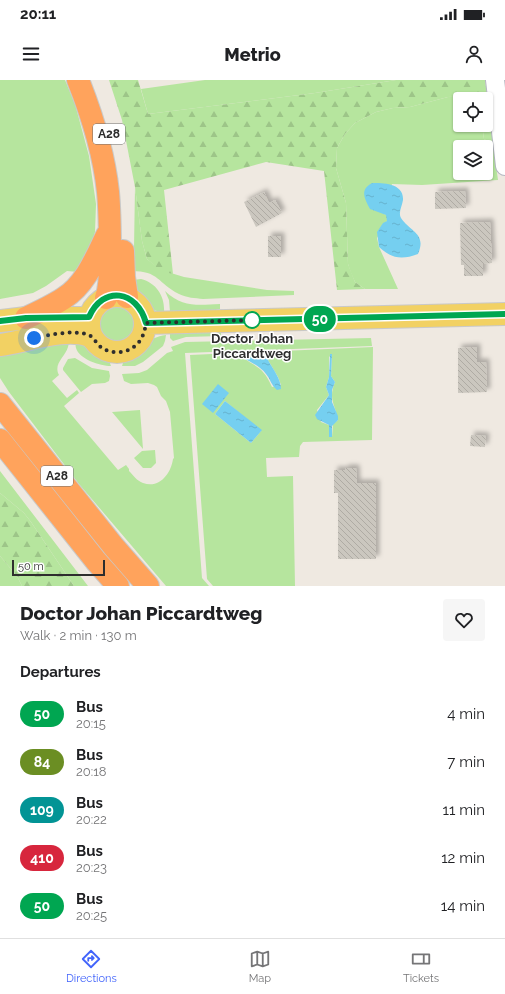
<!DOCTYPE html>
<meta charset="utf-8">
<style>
:root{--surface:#fff;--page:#f6f6f6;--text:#202124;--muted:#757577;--line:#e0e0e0;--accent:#4264fb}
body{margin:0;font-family:Raleway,sans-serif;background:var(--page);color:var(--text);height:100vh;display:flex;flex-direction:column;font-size:15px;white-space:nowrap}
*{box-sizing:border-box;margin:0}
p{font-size:13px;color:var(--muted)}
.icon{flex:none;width:22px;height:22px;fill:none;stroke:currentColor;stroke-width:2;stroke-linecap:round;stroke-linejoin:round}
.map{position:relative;height:506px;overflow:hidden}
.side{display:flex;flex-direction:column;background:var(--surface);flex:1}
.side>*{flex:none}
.badge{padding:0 8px;border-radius:13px;font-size:14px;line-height:26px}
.buttons{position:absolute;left:453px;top:12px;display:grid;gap:8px}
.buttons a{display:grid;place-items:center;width:40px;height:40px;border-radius:4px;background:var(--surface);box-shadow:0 1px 3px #0004;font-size:20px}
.scale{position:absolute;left:12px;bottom:10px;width:93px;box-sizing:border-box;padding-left:4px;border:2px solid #2e2e2e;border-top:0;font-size:11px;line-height:14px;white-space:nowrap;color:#2e2e2e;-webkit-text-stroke:3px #fff;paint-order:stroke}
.you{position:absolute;width:20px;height:20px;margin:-10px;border:3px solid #fff;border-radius:50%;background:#1a73e8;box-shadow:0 0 0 6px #1a73e833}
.map>.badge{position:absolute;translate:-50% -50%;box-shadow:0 0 0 2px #fff}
h2{padding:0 20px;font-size:15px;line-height:36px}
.round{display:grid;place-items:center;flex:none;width:42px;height:42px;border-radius:4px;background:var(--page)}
.summary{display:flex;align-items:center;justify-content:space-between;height:68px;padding:0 20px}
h1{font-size:19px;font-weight:800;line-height:30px}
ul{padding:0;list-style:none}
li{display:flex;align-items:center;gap:12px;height:48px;padding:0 20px}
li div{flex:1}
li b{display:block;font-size:15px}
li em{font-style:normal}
li .badge{min-width:44px;font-weight:700;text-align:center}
.status{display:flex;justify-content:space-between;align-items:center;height:28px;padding:0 20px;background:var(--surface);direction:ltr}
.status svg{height:11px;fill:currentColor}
header{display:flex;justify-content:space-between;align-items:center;height:52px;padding:0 20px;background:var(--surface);font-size:18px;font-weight:800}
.tabs{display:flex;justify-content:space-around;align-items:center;height:56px;border-top:1px solid var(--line);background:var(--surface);font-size:11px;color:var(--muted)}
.tabs a{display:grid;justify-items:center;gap:2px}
.tabs .on{color:var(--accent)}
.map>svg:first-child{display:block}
</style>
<div class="status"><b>20:11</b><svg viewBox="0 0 49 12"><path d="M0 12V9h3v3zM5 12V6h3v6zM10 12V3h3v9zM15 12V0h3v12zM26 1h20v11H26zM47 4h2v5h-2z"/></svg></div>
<header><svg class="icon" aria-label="menu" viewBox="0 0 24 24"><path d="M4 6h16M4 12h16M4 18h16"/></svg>Metrio<svg class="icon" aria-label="person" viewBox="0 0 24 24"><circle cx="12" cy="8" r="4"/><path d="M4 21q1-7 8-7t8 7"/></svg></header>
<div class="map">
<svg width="505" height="506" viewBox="0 0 505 506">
<defs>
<pattern id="forest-firs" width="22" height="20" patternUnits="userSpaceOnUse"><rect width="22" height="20" fill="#b6e59e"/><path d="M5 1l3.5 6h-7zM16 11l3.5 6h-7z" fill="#9dc588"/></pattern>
<pattern id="water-ripples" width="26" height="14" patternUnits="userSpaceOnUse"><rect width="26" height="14" fill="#75cff0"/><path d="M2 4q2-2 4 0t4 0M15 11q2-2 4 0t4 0" fill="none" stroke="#66b2ce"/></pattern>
<pattern id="building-back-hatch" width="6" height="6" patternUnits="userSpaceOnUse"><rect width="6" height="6" fill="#cbc7bf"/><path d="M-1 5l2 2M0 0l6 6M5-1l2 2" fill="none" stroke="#afaba4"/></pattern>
<filter id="shadow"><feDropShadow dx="3.5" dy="-3.5" stdDeviation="2" flood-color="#0004"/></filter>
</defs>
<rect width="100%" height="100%" fill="#efe9e1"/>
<path fill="#b6e59e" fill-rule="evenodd" d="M0,0H65L75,24L89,76L96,124L95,152L88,175L78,192L67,191L46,206L33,213L0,219Z
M205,0H396L315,13L148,34L141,9Z
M463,16H473L476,19H460V45H482L484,59L493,64L498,100L422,105L392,104L384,134L387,135V141L377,158L379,167L398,209H365L355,202L351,193L348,184L346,123L336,88L337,68L345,54L355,43L376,32L393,28L410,27L448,17ZM460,67H486V93H460Z
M135,107L142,161L147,179L161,190L184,197L267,210L294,211V215L203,219C195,218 187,218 179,214C157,203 160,191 131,191L130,178L134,168Z
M141,199C157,203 165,217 164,232C151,232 142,223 133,213V200Z
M165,211C183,228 198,225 220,224V229L211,231L170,232L169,220Z
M98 244a19 19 0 1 1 38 0a19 19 0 1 1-38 0Z
M185,253H221V256L186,257L173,261L170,258V254Z
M166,255L165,261L163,266L143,282L135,286H122L125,277C140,270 148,257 166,255Z
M69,257C69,260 69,264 68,267C65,277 53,284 59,295L52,301L67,318L77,310L79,313L64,326L118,390L126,385L129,389V391C133,395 137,401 143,403C160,409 171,393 173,379L174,378L170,332L166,321L161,316L157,307L154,305L148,303L131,304L124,301L122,294L139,293L147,290L167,273L173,271L171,267L185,262L371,258L372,266L185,273L202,498L209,506H166L79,404L9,312L0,298V274Z
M76,258L88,264L99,274L108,278L111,286C100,286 79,279 76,268C75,265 76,261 76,258Z
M373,267L372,360L303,362L300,366L299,377L266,378L267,397L293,396L295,506H213L207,499L190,275ZM332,274L331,296L335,302C328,319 335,324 338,340L333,344L332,357H329V345L321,342L317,330L329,315L326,307L329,297V277ZM243,278L268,280L278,297L281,305L272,307C264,289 259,288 243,278ZM225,321L261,351L251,363L215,334Z
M75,278L92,288L109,291L110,296L109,301L105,303L92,304L81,312L63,290V288L68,279Z
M140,330L143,369L112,332Z
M155,370L156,383L151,388H143L134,378L142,371Z
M0,391L88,506H74L31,442L24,433L0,413Z
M0,476L17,496L22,506H0Z"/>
<path fill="url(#forest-firs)" d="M109,0H138L148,34L315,13L396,0H485L493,64L484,59L482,45H486V19H476L473,16L448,17L410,27L393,28L376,32L355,43L345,54L337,68L336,88L346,123L348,184L355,202L365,209L337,210L324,91L266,82L164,110L173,194L161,191L147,179L142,161L135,107L122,40Z
M0,413L24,433L31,442L74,506H22L17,496L0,476Z"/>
<path fill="url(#water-ripples)" d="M372,103C383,103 404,103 403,120C402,126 398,133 401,138C410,152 427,153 418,174C402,180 392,179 379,167L377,152L383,143L387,141L386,135L370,129C365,119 359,110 372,103Z
M330,274H332L331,296L335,302L332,310V322L338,336V340L332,346V357H329V345L317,339L315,335L329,315L326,307L329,297Z
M270,275L268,280C273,289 281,299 281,309L277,310C271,305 271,300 266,294C261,287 251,282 243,278Z
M218,304L229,313L213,333L202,324Z
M225,321L262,350L251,363L215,334Z"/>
<path fill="url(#building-back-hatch)" filter="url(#shadow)" d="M465,111L466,128L435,129V112Z
M264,112L269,123L275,120L282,133L256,147L244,122Z
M490,142L492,183L483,184V196H464V185H461L460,143Z
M268,156H281V177H268Z
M477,267V282H486L487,312L458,313V268Z
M471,355L486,356L485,367L470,366Z
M345,388H356L357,403H376V479H338V413H334V390H345Z"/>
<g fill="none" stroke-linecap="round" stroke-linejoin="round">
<g stroke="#b4b7c1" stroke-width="20">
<path id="minor" d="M495,0L505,86"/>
</g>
<g stroke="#c9c9c9" stroke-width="24">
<path id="major" d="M89 244a28 28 0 1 1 56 0a28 28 0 1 1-56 0Z
M0,241L26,238H84
M146,243L505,234
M0,265C26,262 65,246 90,256"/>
</g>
<g stroke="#c9c9c9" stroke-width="24">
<path id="highway" d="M78,0C92,35 104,74 108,112C110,133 110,155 110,176C110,190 111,205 106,218
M123,171L124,197L127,217
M26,238C39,232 52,226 64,218C86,204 96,177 107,155
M0,324L114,467L148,506
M0,360L96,481L118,506"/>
</g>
<use href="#minor" stroke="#fff" stroke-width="18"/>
<use href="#major" stroke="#f2d163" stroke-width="22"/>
<use href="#highway" stroke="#ffa35c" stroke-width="22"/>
</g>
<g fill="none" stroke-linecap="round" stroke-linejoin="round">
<g stroke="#fff" stroke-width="9">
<path id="line" d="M0,241L26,238L89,237C103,205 137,210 146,243L505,234"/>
</g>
<use href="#line" stroke="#00a651" stroke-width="6"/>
<path stroke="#2e2e2e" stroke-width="4" stroke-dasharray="0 7.2" d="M34,258C51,255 70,250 86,254C93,255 96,264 102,268C117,277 137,271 143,255C145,251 145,247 146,243L255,240H252"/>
</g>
<circle fill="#fff" stroke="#00a651" stroke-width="2" cx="252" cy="240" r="8"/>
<g text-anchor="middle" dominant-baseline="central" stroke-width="3" stroke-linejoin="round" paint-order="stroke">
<g fill="#fff" stroke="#6d6d6d" stroke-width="1">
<rect x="93" y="44" width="32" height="20" rx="3"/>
<rect x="41" y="386" width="32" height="20" rx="3"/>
</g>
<g font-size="12" font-weight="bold" fill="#2e2e2e">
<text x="109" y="54">A28</text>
<text x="57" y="396">A28</text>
</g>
<g font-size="13" font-weight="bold" fill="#2e2e2e" stroke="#fff">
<text x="252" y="258">Doctor Johan<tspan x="252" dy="15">Piccardtweg</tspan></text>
</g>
</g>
</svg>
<div class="buttons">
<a><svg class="icon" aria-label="locate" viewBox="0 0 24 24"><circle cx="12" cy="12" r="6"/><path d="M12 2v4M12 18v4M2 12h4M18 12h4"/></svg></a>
<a><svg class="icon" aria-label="layers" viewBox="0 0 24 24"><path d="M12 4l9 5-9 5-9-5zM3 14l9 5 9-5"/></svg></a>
</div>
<div class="scale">50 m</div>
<div class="you" style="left:34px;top:258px"></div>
<b class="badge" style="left:320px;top:239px;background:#00a651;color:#fff">50</b>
</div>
<section class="side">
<div class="summary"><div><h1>Doctor Johan Piccardtweg</h1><p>Walk · 2 min · 130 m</p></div><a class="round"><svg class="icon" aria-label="heart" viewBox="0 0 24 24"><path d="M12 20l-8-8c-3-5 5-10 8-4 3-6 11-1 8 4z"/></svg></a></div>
<h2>Departures</h2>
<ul>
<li><span class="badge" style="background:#00a651;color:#fff">50</span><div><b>Bus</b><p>20:15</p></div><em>4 min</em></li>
<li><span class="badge" style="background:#6b8e23;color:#fff">84</span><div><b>Bus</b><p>20:18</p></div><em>7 min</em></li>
<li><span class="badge" style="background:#029495;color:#fff">109</span><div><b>Bus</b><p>20:22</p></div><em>11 min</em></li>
<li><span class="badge" style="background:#d7263d;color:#fff">410</span><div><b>Bus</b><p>20:23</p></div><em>12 min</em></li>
<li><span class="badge" style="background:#00a651;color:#fff">50</span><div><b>Bus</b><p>20:25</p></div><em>14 min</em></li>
</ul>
</section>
<nav class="tabs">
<a class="on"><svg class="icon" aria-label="directions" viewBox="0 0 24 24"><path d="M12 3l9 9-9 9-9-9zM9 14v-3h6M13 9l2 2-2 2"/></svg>Directions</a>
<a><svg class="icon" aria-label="map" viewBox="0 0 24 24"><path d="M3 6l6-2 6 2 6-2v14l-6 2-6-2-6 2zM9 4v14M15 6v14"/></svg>Map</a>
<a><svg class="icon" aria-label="tickets" viewBox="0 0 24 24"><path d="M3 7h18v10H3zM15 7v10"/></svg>Tickets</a>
</nav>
